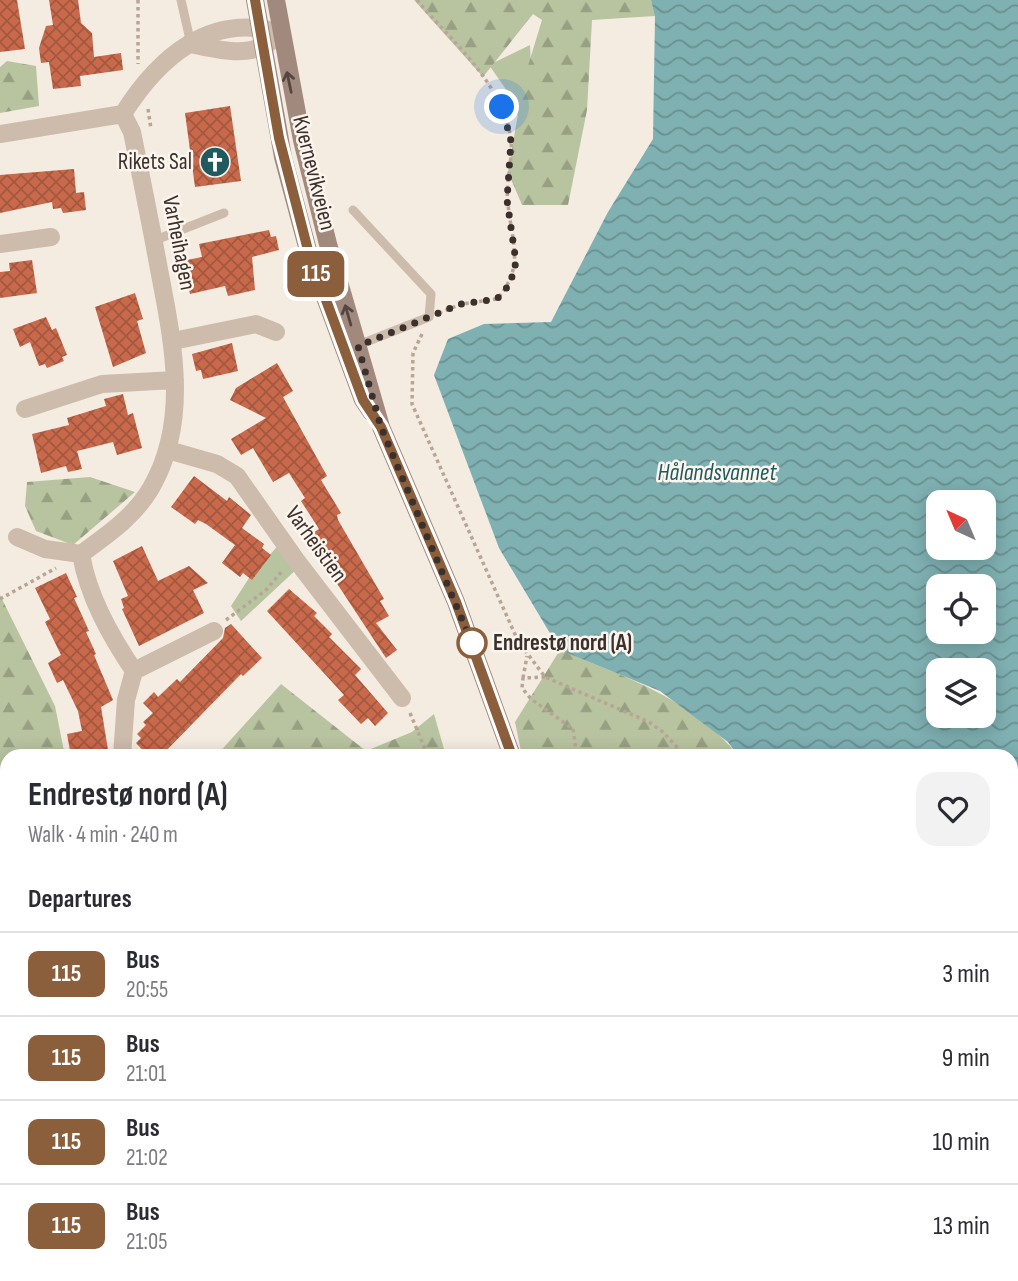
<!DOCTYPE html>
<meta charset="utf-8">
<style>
:root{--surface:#fff;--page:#f2f2f3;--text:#2b2b33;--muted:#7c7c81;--line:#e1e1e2}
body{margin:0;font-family:"Sofia Sans Condensed",sans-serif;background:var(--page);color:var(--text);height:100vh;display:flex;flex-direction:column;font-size:26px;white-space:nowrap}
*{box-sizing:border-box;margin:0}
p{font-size:23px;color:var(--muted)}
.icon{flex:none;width:38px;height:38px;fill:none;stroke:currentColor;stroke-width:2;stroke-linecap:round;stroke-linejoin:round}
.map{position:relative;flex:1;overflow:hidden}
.panel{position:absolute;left:0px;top:749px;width:1018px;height:532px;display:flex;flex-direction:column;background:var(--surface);border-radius:21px 21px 0 0;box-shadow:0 4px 18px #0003}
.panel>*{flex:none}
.badge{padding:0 14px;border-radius:10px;font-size:24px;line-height:46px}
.needle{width:46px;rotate:316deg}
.buttons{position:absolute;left:926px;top:490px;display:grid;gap:14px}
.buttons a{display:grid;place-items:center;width:70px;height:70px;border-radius:14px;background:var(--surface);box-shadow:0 4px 18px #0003;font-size:35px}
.you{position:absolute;width:35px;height:35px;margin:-18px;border:5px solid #fff;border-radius:50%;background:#1a73e8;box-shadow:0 0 0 10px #1a73e833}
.map>.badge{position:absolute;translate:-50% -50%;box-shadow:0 0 0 4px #fff}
h2{padding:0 28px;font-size:26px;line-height:63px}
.round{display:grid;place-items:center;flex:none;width:74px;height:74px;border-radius:21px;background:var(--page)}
.overview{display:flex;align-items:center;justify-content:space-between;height:119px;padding:0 28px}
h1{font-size:33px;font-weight:700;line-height:52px}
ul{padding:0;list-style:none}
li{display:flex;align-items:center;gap:21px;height:84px;padding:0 28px;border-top:2px solid var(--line)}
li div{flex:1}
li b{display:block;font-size:26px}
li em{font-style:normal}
li .badge{min-width:77px;font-weight:700;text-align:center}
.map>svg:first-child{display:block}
</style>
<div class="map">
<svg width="1018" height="1281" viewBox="0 0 1018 1281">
<defs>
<pattern id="forest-firs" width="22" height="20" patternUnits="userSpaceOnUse" patternTransform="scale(1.75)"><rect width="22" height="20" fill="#b8c4a0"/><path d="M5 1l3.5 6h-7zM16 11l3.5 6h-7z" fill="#97a083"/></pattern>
<pattern id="water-waves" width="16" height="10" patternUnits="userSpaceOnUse" patternTransform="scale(1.75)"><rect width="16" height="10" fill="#7fb0b2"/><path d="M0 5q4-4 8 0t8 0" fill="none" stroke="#699091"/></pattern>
<pattern id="building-cross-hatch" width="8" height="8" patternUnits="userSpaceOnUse" patternTransform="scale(1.75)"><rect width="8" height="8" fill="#c8694b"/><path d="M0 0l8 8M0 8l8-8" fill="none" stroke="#a4573f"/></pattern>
</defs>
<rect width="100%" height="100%" fill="#f4ebe1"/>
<path fill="#b8c4a0" d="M530,45L533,105L519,118L505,88L489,65Z
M283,540L300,566L241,621L231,606L249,578Z"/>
<path fill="url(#forest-firs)" d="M414,0H651L655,16L592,20L587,110L568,205H522L508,172L524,79L542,20L533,14L483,77Z
M7,61L36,66L39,106L0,113V67Z
M90,477L135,492L73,545L36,531L25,506L27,482Z
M0,595L55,706L65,756H7V1162L0,1164Z
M560,650C623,676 695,700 738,756H522L515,722Z
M281,684L366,751L412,732L434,714L446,756H216Z
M1018,932V1281H768L772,1274H1012V933Z
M680,1274H761L756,1281H679Z"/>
<path fill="url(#water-waves)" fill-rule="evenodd" d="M651,0H1018V932L1012,933V756H738L728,742L660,691L560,650L499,548L434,375L448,339L484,324L551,322L608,212L653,139L655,17ZM938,502H984V548H938ZM938,586H984V632H938ZM938,670H984V716H938Z"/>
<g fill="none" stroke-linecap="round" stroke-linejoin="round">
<path stroke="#7fb0b2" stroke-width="33" d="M762,1281L766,1274"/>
</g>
<path fill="url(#building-cross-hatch)" d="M0,0H17L25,49L0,52Z
M49,0H78L81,23L92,33L94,57L121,53L123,70L80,76L81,86L53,89L49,62L41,63L39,48L46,26L53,25Z
M230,106L241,181L195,187L185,113Z
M74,169L76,193L84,192L86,210L63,213L61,208L53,209L52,202L0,213V175Z
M269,230L271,237L276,236L279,250L252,257L255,290L228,296L225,286L190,294L182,261L202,257L199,244Z
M32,260L37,293L0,298V272L10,271L9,263Z
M135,293L143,319L137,321L146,353L113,367L95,307Z
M46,317L52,330L56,328L67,355L62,357L64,361L47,368L45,364L39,366L30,342L20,347L13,329Z
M232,343L238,371L203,379L201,370L196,371L192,354Z
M277,363L293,391L283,397L327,476L321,480L341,513L337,515L338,520L384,599L380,601L389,616L376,623L397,650L386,658L334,579L338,576L320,546L313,550L305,538L319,529L301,501L305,498L289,473L273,482L253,448L241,455L231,439L266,418L230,400L236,388Z
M123,394L128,415L133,413L142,448L117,455L113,442L77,451L82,469L68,472L66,466L41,473L32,434L69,425L67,418L106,406L104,399Z
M194,476L227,501L229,497L251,515L242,528L264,544L262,548L271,555L252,580L243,573L240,577L222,563L235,545L206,524L198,520L195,524L171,507Z
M142,546L158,581L189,566L208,583L193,590L204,613L139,646L122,609L124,608L121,599L128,596L113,561Z
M66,573L77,597L74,598L89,631L86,632L96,654L94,655L113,700L101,707L109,756H71L67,734L82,731L78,711L63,680L57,683L48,663L61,655L45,622L50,619L35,588Z
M289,589L317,613L314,616L332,634L329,637L361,669L355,675L388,713L375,726L368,718L361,724L338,700L344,695L267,611Z
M231,624L262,658L243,676L241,674L161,756H148L136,743L141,738L137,734L146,725L143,722L153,713L143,703L154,692L158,697L177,679L180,682L223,638L225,628Z"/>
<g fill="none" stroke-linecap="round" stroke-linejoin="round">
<path stroke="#b9a596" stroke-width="3.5" stroke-dasharray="3.5 3.5" stroke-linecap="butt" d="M138,0V64
M417,0C451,41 504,84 511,140C513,161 505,183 508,204C512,243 525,267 497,299L461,304L442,312
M148,109L151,129
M422,334L413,353L412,404L518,641L545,677L649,722L663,732L685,756
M0,599L56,568
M226,620L266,590L283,570
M545,677L523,678L522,688L531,699L573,729L577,756
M523,678L527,656
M410,713L428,756
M0,897L7,896
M1012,1057L1018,1054
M0,1130L7,1123
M213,1274L219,1281
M94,1281L96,1274
M331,1281L339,1274
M741,1281L745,1274"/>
<path stroke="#cdbbac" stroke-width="9" d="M181,0L191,44
M353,210L431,294L429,317L356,346
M153,241L224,213"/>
<path stroke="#cdbbac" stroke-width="18" d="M191,44C220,50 251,59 274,39
M123,114L132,132C141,176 150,220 158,264C172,338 191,419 151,488C134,517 107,535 81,554C88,596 110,635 134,671
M123,114C158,58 211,11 280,33
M0,134L123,114
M0,244L51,237
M173,341L256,324L276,332
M25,409L102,384L175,380
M168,450L217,464L237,476L296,560L402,698
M17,537L45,549L81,554
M122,756L126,700L134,671L214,631
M0,1202L7,1204
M443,1274L445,1281
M486,1281L511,1274"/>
<path stroke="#a18a7d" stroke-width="18" d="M255,0L283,157L309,254L363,400L372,413
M276,0L302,140L328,244L381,427L456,602L512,756
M620,1274L622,1281"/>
</g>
<defs><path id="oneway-shaft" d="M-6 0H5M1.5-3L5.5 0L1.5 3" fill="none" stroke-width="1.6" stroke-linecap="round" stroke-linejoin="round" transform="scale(1.75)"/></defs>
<g stroke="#544640">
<use href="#oneway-shaft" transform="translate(289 82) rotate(-102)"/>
<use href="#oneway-shaft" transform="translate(348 315) rotate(-106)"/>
</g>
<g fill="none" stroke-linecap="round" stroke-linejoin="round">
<g stroke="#fff" stroke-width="16">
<path id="line" d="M255,0L279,138L309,254L363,400L381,427L456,602L512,756"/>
</g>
<use href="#line" stroke="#8b5e3c" stroke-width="10"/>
<path stroke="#3b302b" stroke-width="7" stroke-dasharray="0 12.6" d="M472,643L474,648L381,427L358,346L461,304L497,299L510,284L516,262L507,200L511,141L502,107"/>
</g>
<defs>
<g id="church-disc" transform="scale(1.575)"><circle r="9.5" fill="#1f5a5e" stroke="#fbf5ee"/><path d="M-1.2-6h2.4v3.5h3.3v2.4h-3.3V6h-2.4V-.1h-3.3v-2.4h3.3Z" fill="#fff"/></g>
</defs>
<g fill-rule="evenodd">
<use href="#church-disc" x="215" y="162"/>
</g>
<circle fill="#fff" stroke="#8b5e3c" stroke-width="3.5" cx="472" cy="643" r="14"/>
<g text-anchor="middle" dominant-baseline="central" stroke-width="5" stroke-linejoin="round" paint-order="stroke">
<g font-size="23" fill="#3b302b" stroke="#fbf5ee" text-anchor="end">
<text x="192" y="162">Rikets Sal</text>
</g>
<g font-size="23" fill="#3b302b" stroke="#fbf5ee">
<text transform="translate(314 173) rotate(76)">Kvernevikveien</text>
<text transform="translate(179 243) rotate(79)">Varheihagen</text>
<text transform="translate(316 544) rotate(54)">Varheistien</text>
</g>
<g font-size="23" font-weight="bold" fill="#3b302b" stroke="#fbf5ee" text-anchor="start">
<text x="493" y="643">Endrestø nord (A)</text>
</g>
<g font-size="24" font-style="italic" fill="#1f5a5e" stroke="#fbf5ee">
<text x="717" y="472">Hålandsvannet</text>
</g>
</g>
</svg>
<div class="buttons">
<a><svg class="needle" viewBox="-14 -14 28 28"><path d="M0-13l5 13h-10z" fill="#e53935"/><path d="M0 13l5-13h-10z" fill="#7c7c81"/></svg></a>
<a><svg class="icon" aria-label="locate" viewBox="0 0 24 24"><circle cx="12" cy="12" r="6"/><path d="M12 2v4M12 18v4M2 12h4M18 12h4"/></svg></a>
<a><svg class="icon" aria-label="layers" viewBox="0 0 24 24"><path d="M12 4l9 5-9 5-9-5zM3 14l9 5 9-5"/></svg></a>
</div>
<div class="you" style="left:502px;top:107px"></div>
<b class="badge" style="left:316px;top:274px;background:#8b5e3c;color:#fff">115</b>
<section class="panel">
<div class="overview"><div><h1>Endrestø nord (A)</h1><p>Walk · 4 min · 240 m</p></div><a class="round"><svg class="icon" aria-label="heart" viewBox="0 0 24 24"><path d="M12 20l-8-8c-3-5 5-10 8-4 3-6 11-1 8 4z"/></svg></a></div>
<h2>Departures</h2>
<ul>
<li><span class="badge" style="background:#8b5e3c;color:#fff">115</span><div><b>Bus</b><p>20:55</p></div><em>3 min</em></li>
<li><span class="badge" style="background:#8b5e3c;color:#fff">115</span><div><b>Bus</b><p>21:01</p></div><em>9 min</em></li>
<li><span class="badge" style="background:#8b5e3c;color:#fff">115</span><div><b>Bus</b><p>21:02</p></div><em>10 min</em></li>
<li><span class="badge" style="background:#8b5e3c;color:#fff">115</span><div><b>Bus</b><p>21:05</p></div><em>13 min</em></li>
</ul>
</section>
</div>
